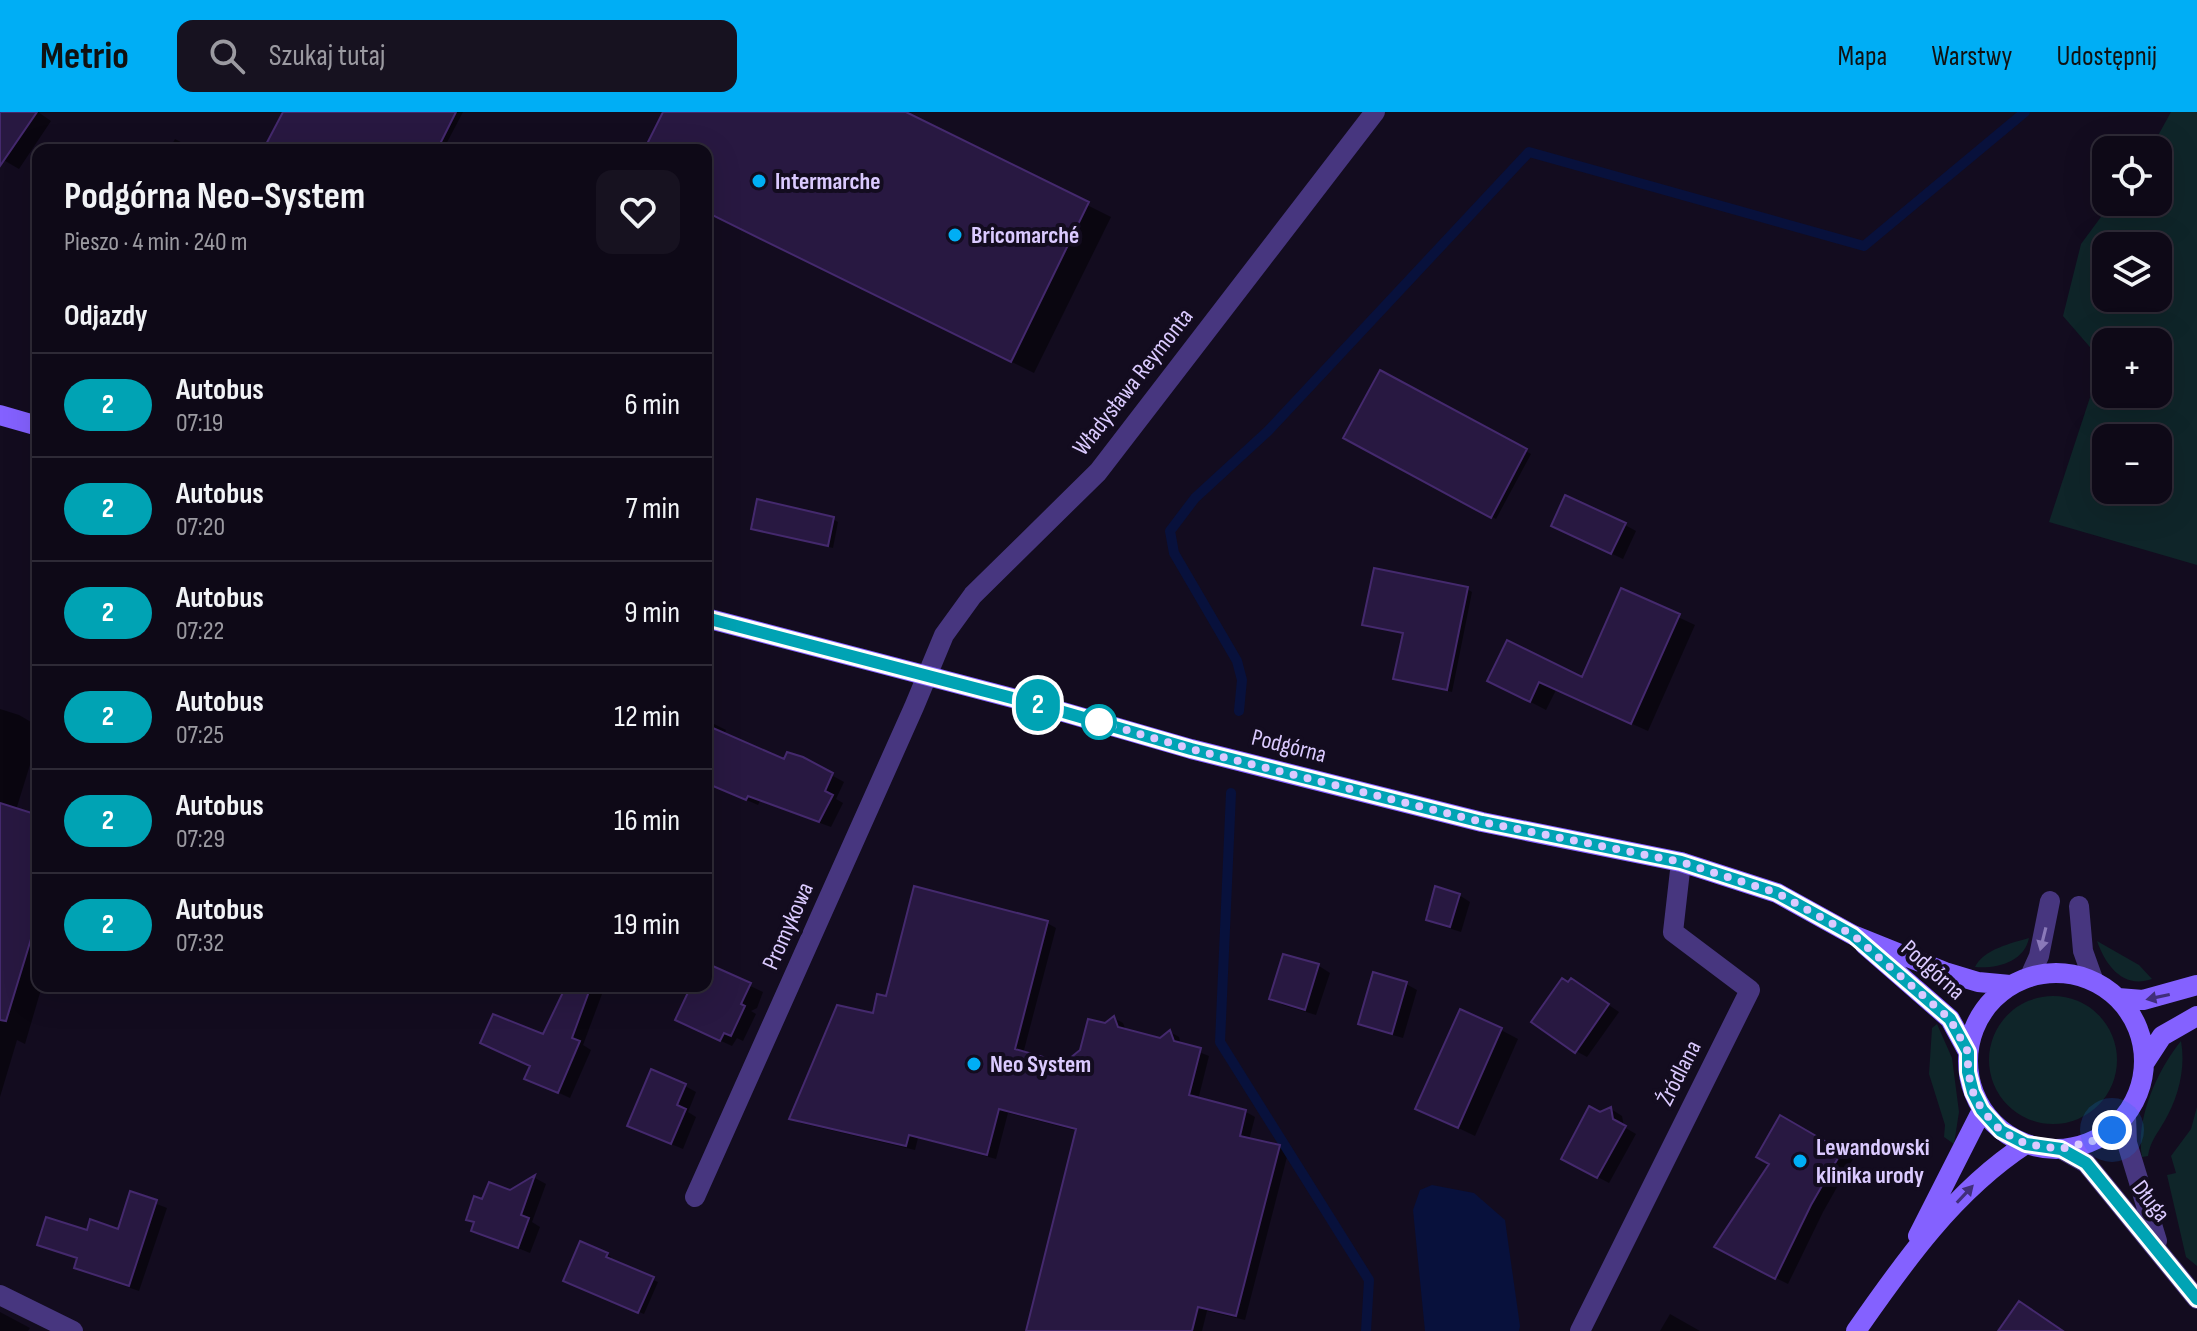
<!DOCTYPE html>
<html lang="pl">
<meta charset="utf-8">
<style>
:root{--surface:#0e0917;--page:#171220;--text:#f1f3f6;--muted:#9b9aa1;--line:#2e2a36;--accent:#00aef5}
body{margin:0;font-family:"Sofia Sans Condensed",sans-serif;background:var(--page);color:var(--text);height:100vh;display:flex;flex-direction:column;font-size:30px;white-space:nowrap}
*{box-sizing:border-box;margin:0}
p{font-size:26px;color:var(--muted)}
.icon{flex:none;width:44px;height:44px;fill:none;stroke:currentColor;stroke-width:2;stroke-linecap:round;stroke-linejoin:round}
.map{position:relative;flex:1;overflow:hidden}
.drawer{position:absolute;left:32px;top:32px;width:680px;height:848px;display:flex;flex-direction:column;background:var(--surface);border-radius:16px;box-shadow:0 8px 32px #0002,0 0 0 2px var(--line)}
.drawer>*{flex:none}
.badge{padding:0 16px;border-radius:26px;font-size:28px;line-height:52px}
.controls{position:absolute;left:2092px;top:24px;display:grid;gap:16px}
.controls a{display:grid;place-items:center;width:80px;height:80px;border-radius:16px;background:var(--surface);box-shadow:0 8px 32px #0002,0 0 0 2px var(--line);font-size:40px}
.you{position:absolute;width:40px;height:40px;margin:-20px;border:6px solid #fff;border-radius:50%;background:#1a73e8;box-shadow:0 0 0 12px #1a73e833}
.map>.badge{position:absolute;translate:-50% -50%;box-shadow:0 0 0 4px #fff}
h2{padding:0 32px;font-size:30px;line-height:72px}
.round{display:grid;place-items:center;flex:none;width:84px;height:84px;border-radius:16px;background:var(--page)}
.summary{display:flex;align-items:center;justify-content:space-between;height:136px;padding:0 32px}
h1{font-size:38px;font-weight:700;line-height:60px}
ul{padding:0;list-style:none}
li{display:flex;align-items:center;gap:24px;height:104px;padding:0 32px;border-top:2px solid var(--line)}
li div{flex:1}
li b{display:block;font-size:30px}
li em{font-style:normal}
li .badge{min-width:88px;font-weight:700;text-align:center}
header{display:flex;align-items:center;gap:48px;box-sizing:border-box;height:112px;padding:0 40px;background:var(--accent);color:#111}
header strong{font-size:38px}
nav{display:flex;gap:44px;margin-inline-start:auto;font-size:28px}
.search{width:560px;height:72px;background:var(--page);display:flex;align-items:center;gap:20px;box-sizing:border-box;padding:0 28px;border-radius:16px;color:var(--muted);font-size:30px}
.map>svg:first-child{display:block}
</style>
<header>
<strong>Metrio</strong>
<div class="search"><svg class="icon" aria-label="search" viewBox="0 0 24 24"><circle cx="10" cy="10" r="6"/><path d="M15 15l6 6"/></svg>Szukaj tutaj</div>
<nav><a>Mapa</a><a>Warstwy</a><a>Udostępnij</a></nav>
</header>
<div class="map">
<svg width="2197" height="1219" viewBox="0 0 2197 1219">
<rect width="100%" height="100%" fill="#130c1f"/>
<path fill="#0f2529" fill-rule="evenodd" d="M2171,0H2197V453L2049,410L2102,249L2063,204L2081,132L2112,90H2158V38H2150ZM2106,134H2158V186H2106ZM2158,230V282H2106V230ZM2106,326H2158V378H2106Z
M2029,826C2024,850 1997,857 1975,855C1984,837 2012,831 2029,826Z
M2097,829L2139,853L2152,867C2123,877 2106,854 2097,829Z
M1989 948a64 64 0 1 1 128 0a64 64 0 1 1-128 0Z
M1937,912L1952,946L1959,1000L1954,1032L1944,1025L1945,1013L1929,962L1932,916Z
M2181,929C2186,957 2178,986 2164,1010C2157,1022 2150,1030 2148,1044L2142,1045C2135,1007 2158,957 2181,929Z
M2197,995V1154L2186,1145L2167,1063L2176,1061L2171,1044L2191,1017Z"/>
<path fill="#08113c" d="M1432,1073L1474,1081L1505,1108L1520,1214L1519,1219H1425L1413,1098L1420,1078Z"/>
<path fill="#0007" d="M0,0H38L51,9L19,57L0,46Z
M285,0H463L443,38H266Z
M665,0H901L1111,105L1034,261L706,99V38H646Z
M175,27L196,38H169Z
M34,84L38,86V141L36,131Z
M1381,260L1531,342L1496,407L1346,326Z
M833,407L838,410L833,436L753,416Z
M1625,413L1636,419L1623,447L1564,419Z
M1467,477L1472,480L1452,580L1400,568L1405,522L1365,512Z
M1622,479L1695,513L1648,619L1556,578L1546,598L1489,568H1583Z
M0,597L19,603L38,614V627L16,698L38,706V874H42L25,932L17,928L0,985Z
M706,608L726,618L724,623L785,650L802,647L844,670L836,687L843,691L831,715L760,689L758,693L706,670Z
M1459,783L1470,790L1461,820L1439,813L1428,807Z
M1047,811L1056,816L1023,942L1064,953L1114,906L1123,911L1126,919L1160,928L1170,920L1179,925L1181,933L1209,944L1198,988L1246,1000L1255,1005L1249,1028L1279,1035L1288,1041L1245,1208L1207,1199L1202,1219H1028L1077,1019L1008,1001L996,1047L918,1026L915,1038L800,1011L792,1006L887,887Z
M1284,845L1319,854L1330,861L1316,903L1283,893L1272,887Z
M706,853L763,880L757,896L751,899L756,902L743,929L737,926L732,934L689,914L693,874H706Z
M1406,872L1417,878L1403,926L1372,917L1360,911Z
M1569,872L1582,875L1619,900L1587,945L1576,939Z
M557,874H605L583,933L591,938L570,986L527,966L566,877Z
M1501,918L1518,927L1475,1024L1417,996Z
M685,974L696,980L688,1000L696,1005L683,1037L640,1019Z
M1611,997L1622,1004L1624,1015L1636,1022L1609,1071L1575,1053L1600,1002Z
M1780,1006L1853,1047L1823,1100L1788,1172L1729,1142L1772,1052Z
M535,1066L546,1072L532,1110L540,1115L530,1141L473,1118L476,1111L468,1107L484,1090L510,1080Z
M131,1082L167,1096L139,1179L87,1161L76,1155L79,1148L39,1132L88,1121L119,1119Z
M607,1142L611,1145L610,1149L658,1170L644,1202L571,1171Z
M0,1200L30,1216L28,1219H0Z
M1670,1202L1700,1219H1660Z"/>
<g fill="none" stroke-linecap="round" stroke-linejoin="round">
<path stroke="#08113c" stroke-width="10" d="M1239,599L1242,568L1237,549L1174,441L1170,419L1195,386L1268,319L1529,40L1864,134L2025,0
M1231,681L1220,930L1369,1168L1366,1219"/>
</g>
<path fill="#281841" stroke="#44296d" stroke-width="2" d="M0,0H37L0,54Z
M283,0H456L437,38H263Z
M663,0H906L1089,90L1011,250L706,100V38H644Z
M1380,258L1527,337L1491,406L1343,326Z
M1565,383L1626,411L1611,442L1551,414Z
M757,387L834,405L828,434L751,417Z
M1374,456L1468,475L1447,578L1393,567L1403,521L1362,513Z
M1621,476L1680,502L1631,612L1539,570L1530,590L1487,569L1507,528L1582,565Z
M706,613L784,647L787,640L803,645L833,661L825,679L833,683L819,710L748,684L746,688L706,671Z
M0,691L38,703V804L6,909L0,908Z
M914,774L1048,809L1015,937L1064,951L1080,938L1088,907L1105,911L1114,904L1118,915L1160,926L1170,918L1174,929L1201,936L1189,983L1246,998L1240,1024L1280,1033L1236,1204L1198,1195L1192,1219H1026L1076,1017L999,997L987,1043L909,1023L906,1034L789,1007L837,893L873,901L877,882L886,884Z
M1435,774L1460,782L1450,815L1426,808Z
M1283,842L1319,852L1305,898L1269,887Z
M706,851L751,871L741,892L745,894L731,924L724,921L720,929L675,908L691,874H706Z
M1373,860L1407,870L1392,922L1358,912Z
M1562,866L1568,870L1571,866L1609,892L1575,941L1531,910Z
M566,874H591L572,926L580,929L558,981L524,967L530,954L480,931L493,902L543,922Z
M1460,897L1502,916L1458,1016L1415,997Z
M651,957L686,972L677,993L686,997L671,1032L627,1014Z
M1589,994L1600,1000L1611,995L1613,1007L1626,1014L1597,1066L1561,1047Z
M1780,1003L1842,1039L1811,1093L1775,1167L1714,1135L1769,1052L1756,1045Z
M535,1063L521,1103L529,1106L518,1136L471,1119L474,1110L466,1108L474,1084L482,1087L489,1070L510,1078Z
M130,1079L157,1088L129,1174L74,1156L77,1146L37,1133L46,1105L87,1118L90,1107L118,1117Z
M580,1129L608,1141L606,1145L654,1165L638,1201L563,1169Z
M2019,1189L2063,1219H1998Z"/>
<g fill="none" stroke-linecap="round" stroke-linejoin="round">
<path stroke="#47367f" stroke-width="20" d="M2079,794L2083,839L2093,867
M2030,864L2039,844L2050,789
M2126,1004L2127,1031L2157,1129
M2061,1037L2086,1051L2197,1187
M695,1085L914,595L944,523L973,483L1098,360L1375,0
M0,1183L73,1219
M1580,1219L1750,878L1673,820L1681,750"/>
<path stroke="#8461ff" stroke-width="20" d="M0,303L38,314
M706,506L1039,593L1191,637L1482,710L1681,750L1777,781L1853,823L1945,860L1978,870L2010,873
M1865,833L1950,907L1968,940
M1968 949a88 88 0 1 1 176 0a88 88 0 1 1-176 0Z
M2118,886L2143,888L2197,873
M2145,950L2162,924L2197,904
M1918,1124L1982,998
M1856,1219C1904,1150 1954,1079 2026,1032"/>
</g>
<defs><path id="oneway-solid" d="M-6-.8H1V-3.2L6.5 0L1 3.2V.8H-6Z" transform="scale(2)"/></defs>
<use fill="#8a79b9" href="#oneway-solid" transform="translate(2043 827) rotate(104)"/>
<g fill="#402e79">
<use href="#oneway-solid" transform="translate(2158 885) rotate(168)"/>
<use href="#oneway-solid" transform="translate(1965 1082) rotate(-47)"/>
</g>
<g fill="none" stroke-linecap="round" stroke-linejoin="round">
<g stroke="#fff" stroke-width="18">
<path id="line" d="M706,506L1039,593L1191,637L1482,710L1681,750L1777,781L1853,823L1950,907L1968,940V960L1973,980L1982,998L2001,1019L2026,1032L2061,1037L2086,1051L2197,1187"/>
</g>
<use href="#line" stroke="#00a3b4" stroke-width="12"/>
<path stroke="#dbcaff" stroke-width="8" stroke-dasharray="0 14.4" d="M1099,610L1191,637L1482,710L1681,750L1777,781L1853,823L1950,907L1968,940V960L1973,980L1982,998L2001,1019L2026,1032L2061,1037L2096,1028L2112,1018"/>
</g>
<g fill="#00aef5" stroke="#130c1f" stroke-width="3">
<circle cx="759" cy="69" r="8"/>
<circle cx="955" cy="123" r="8"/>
<circle cx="974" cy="952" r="8"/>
<circle cx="1800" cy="1049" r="8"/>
</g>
<circle fill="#fff" stroke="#00a3b4" stroke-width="4" cx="1099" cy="610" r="16"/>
<g text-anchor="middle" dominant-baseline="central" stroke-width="8" stroke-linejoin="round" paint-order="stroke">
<g font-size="24" font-weight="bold" fill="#dbcaff" stroke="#130c1f" text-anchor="start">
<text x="775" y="69">Intermarche</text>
<text x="971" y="123">Bricomarché</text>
<text x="990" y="952">Neo System</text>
<text x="1816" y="1035">Lewandowski<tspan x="1816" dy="28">klinika urody</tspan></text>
</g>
<g font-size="24" fill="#dbcaff" stroke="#130c1f">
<text transform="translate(1133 270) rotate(-52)">Władysława Reymonta</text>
<text transform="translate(1289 634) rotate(14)">Podgórna</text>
<text transform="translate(788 814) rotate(-66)">Promykowa</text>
<text transform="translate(1933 858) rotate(42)">Podgórna</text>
<text transform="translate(1679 961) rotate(-63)">Źródlana</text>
<text transform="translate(2151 1089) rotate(52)">Długa</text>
</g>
</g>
</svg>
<div class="controls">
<a><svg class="icon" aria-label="locate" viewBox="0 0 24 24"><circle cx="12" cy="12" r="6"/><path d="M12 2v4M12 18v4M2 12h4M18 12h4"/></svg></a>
<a><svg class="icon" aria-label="layers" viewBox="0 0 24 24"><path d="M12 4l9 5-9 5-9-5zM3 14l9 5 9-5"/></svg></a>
<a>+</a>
<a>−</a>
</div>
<div class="you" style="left:2112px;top:1018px"></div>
<b class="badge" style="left:1038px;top:593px;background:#00a3b4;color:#fff">2</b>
<section class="drawer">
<div class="summary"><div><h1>Podgórna Neo-System</h1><p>Pieszo · 4 min · 240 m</p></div><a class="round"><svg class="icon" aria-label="heart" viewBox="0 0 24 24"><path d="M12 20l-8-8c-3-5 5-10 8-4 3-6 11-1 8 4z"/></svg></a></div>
<h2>Odjazdy</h2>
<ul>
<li><span class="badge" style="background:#00a3b4;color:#fff">2</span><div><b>Autobus</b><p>07:19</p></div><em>6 min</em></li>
<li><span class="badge" style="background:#00a3b4;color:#fff">2</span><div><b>Autobus</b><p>07:20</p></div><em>7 min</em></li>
<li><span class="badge" style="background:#00a3b4;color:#fff">2</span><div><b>Autobus</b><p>07:22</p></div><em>9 min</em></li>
<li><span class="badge" style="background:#00a3b4;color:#fff">2</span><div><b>Autobus</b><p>07:25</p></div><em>12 min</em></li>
<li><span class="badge" style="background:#00a3b4;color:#fff">2</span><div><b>Autobus</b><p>07:29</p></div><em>16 min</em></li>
<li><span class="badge" style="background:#00a3b4;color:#fff">2</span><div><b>Autobus</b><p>07:32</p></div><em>19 min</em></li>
</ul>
</section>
</div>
